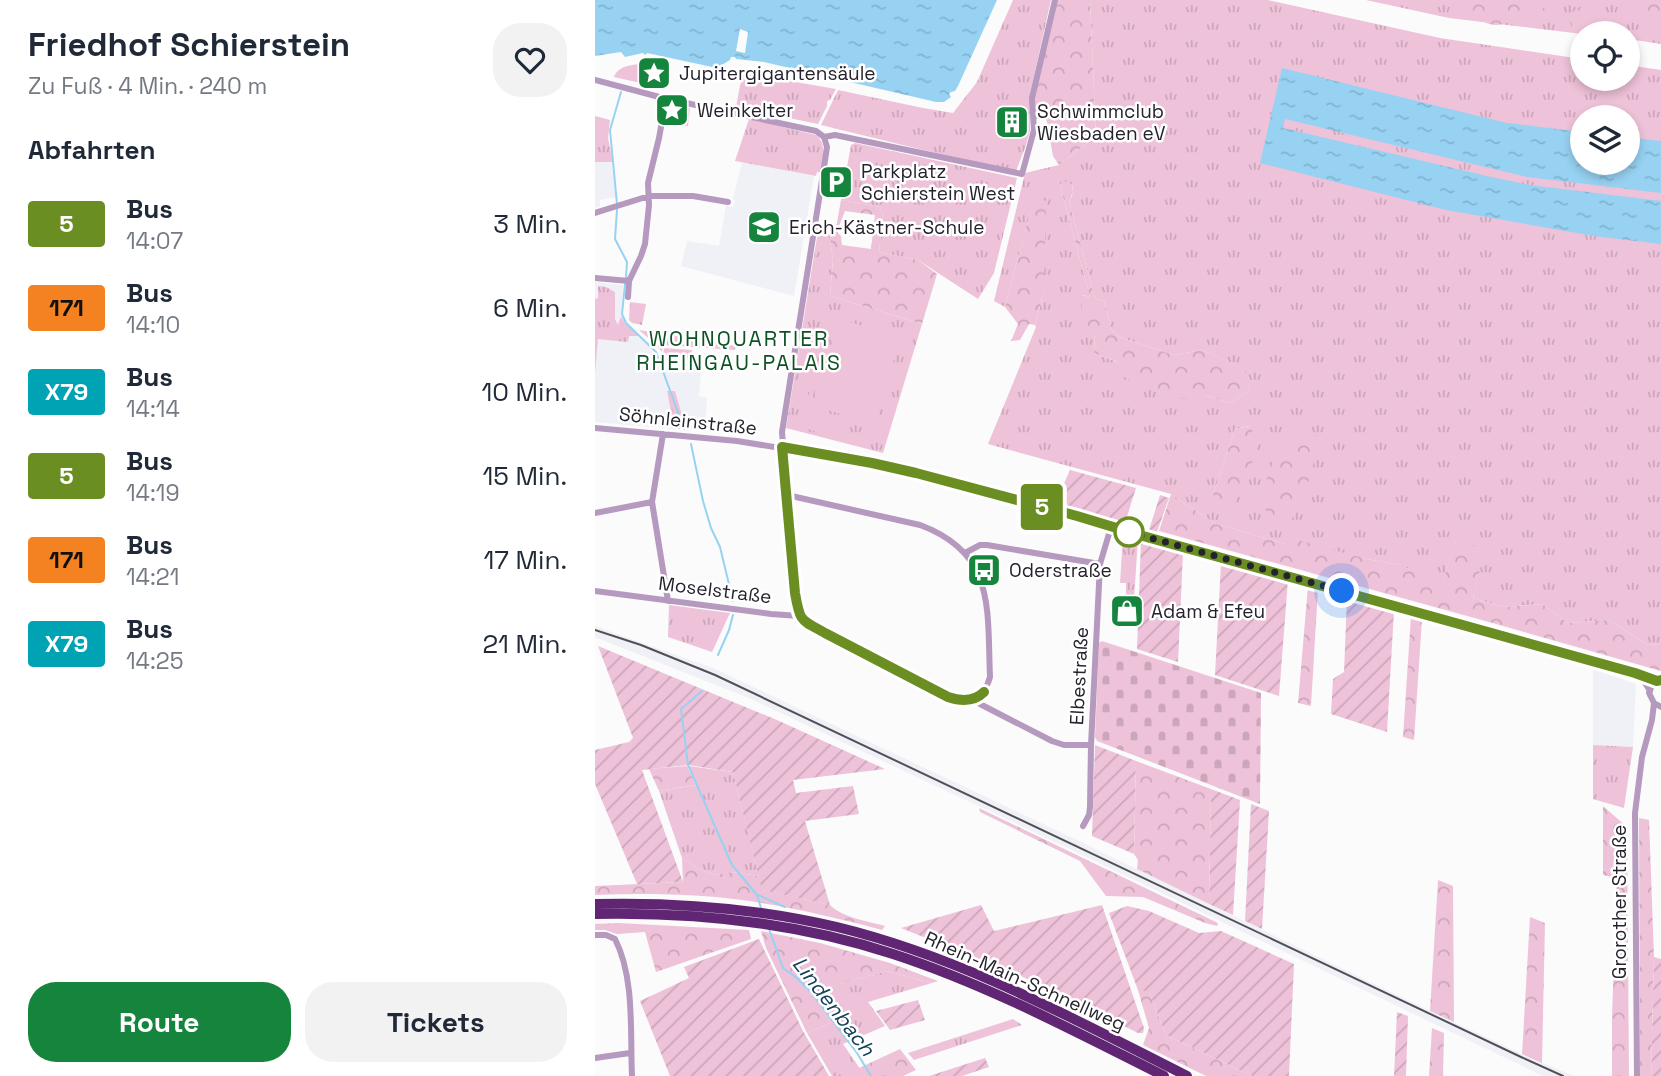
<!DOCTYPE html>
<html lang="de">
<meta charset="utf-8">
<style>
:root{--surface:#fff;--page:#f2f2f3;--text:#1f2937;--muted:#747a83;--accent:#15853d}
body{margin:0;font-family:"Space Grotesk",sans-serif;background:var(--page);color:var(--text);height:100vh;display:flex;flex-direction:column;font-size:26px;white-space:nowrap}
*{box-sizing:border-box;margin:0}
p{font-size:23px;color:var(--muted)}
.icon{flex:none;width:38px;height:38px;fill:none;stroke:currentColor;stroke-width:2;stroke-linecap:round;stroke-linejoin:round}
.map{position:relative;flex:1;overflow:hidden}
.sheet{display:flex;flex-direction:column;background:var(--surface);width:595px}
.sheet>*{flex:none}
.badge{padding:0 14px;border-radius:5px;font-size:24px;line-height:46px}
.tools{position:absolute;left:975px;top:21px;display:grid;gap:14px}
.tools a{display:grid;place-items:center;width:70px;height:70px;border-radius:50%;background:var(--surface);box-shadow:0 4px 10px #0003;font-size:35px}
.you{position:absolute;width:35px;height:35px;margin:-18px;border:5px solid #fff;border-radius:50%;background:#1a73e8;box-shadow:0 0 0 10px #1a73e833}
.map>.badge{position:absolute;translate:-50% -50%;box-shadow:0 0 0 4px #fff}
h2{padding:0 28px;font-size:26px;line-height:63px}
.round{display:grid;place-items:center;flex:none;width:74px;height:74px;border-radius:28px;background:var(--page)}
.headline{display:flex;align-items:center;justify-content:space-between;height:119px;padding:0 28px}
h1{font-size:33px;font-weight:700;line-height:52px}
.cta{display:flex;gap:14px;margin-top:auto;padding:14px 28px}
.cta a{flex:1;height:80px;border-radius:28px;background:var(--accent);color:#fff;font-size:28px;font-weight:700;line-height:80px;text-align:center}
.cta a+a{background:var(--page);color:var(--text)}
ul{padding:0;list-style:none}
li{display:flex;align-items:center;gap:21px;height:84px;padding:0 28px}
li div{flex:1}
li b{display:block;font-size:26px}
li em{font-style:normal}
li .badge{min-width:77px;font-weight:700;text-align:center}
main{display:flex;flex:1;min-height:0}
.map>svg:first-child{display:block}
</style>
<main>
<section class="sheet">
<div class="headline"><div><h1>Friedhof Schierstein</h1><p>Zu Fuß · 4 Min. · 240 m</p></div><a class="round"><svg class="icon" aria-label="heart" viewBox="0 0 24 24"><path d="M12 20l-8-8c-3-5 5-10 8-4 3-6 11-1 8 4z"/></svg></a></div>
<h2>Abfahrten</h2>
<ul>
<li><span class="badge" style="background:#6b8e23;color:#fff">5</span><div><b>Bus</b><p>14:07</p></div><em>3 Min.</em></li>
<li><span class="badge" style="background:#f58220;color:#111">171</span><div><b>Bus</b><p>14:10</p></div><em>6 Min.</em></li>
<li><span class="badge" style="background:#00a3b4;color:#fff">X79</span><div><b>Bus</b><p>14:14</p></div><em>10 Min.</em></li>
<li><span class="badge" style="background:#6b8e23;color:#fff">5</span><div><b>Bus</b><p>14:19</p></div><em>15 Min.</em></li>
<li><span class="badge" style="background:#f58220;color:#111">171</span><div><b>Bus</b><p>14:21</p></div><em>17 Min.</em></li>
<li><span class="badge" style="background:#00a3b4;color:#fff">X79</span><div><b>Bus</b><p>14:25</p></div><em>21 Min.</em></li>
</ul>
<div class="cta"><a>Route</a><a>Tickets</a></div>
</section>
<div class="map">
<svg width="1066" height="1076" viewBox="0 0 1066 1076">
<defs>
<pattern id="grass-tufts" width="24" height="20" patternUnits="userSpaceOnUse" patternTransform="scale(1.75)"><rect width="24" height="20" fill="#eec2d9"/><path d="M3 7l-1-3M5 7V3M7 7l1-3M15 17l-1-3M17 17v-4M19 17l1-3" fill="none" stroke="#cca6bb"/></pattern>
<pattern id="forest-crowns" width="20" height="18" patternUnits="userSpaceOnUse" patternTransform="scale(1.75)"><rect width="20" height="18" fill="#eec2d9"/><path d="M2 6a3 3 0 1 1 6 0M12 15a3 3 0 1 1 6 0" fill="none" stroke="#cca6bb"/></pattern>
<pattern id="cemetery-stones" width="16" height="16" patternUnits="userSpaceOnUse" patternTransform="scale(1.75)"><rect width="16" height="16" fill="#eec2d9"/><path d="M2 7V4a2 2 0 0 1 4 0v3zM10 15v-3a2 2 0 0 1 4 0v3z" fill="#cca6bb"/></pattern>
<pattern id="garden-furrows" width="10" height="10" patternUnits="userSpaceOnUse" patternTransform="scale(1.75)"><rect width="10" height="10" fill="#eec2d9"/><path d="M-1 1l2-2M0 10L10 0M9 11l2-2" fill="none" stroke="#cca6bb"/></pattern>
<pattern id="water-ripples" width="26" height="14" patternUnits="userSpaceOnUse" patternTransform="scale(1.75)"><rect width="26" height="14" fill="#97d2f2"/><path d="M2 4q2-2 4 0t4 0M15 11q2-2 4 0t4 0" fill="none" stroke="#82b4d0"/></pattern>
</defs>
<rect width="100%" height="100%" fill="#fbfbfb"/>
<path fill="#f0f0f7" d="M0,116L15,120L13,138L21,197L5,200V206L0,208Z
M147,162L219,176L199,296L86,266L92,241L124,246L131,206L138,207L140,201L138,198Z
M0,282L28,285L26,321L54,345L61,358H71L72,357L107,360L104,396L112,398L110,430L91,429L79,391H72L79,429L0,422Z
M0,626L118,668L482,840L835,1011L927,1054L979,1076H948L477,850L156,699L0,637Z
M998,669L1041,684L1038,747L998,745Z"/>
<path fill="url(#grass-tufts)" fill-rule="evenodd" d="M418,0H456L435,94V131L430,148L421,171L324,149L226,125L243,90L328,108L358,113L382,82Z
M495,0H673L845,38L987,59V79H1032L1033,65L1066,70V644L1053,645L1014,620L973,623L947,604L908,607L878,598L889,549L861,541L847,585L805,565L690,544L619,523L576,494L393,444L441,327L440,325L449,291L439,198L410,307L399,301L430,173L464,165L501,136ZM987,117H1032V163H987ZM465,185L478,186L477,196L474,201L500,299L509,301L517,330L524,337L579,355L606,350L649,369L655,390L636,403L609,395L499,353L500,332L487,295L495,297ZM654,426L617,498L640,429Z
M771,0H1066V44L1033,39L1032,33L987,34L854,18Z
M52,64L68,67L59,86L19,77C23,65 40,64 52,64Z
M147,75H160L241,89L235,100L232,101V106L223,124L141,107Z
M71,103L95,108L93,126L69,121Z
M0,116L15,120L13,138L18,162H0Z
M154,119L221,135C233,145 227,159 226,173L222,172L221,176L140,161Z
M260,143L422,178L399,273L383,299L323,260L284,252L288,215L285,207L246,200L256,145Z
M236,233L235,239L238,260L235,296L327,324L288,453L191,428L222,237Z
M3,286L11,287L20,292V319L23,325L26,316L30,323L44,336H34L33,342L31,340L32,342L3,339L0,373V299L3,298Z
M35,302L51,304L47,325L37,323L34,320Z
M44,330L141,346L140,350L68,345L67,352L60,344Z
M69,348L97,350L96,359L68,356Z
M72,391H80L91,429H79Z
M528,535L543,538L539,599H531V583H525Z
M74,605L135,613L117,652L73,637Z
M998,745L1038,747L1029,808L998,799Z
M94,766L138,772L164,876L137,872L120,875L103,869L87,858L64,791L102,785Z
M292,971L337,983L273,1002L290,1026L248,1044L270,1076H237L212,1033L235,1023L216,991Z
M418,1019L427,1025L319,1060L313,1053Z"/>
<path fill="url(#forest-crowns)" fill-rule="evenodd" d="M462,0H495L501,136L464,165L458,156L451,117L441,119L440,96Z
M861,0H942L951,11L947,18L938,20L920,18C895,36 879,15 861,0Z
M1046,0H1066V17L1044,12L1041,8Z
M984,7H988L997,14L998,32L987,34L979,32L974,20V15Z
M476,181C479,188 478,194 474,201L500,299L509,301L517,330L524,337L579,355L606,350L650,369L655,390L636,403L609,395L594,401L528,377L523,362L499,353L500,332L488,328L486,295L495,297L465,185L467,182Z
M439,197L451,201L449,291L440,325L434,324L425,340L416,341L423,324L410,307Z
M246,200L285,207L288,215L284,252L323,260L342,274L327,324L235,296L238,260L235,239L236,233L241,228ZM250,211L280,215L276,249L247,245L246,236L243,233L244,226Z
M655,426L663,443L652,480L637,508H624L617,498L640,429Z
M716,430L724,439L715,478L697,519L680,520L667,506L669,485L678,463L698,435Z
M576,494L619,523L690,544L702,540L772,559L805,565L847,584L861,540L890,549L878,598L908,607L947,604L973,623L1014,620L1053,645L1066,644V671L894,622L564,531Z
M713,586L723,589L716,706L703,703Z
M816,616L827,619L819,740L808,737Z
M541,761L616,789L614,904L542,869L543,860L539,854Z
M92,766L101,785L64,791L54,769Z
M1008,806L1032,827L1034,1076H1017V1016L1022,878L1008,875Z
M384,808L623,923L622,926L610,923L548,897L511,896L485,861L385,812Z
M1044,818L1054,820L1059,957L1056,1076H1045Z
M87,858L103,869L120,875L137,872L164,876L168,890L235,905C248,918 272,921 290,926L287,930C246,919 204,909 161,902C108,894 54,893 0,895V886L88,882Z
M843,880L858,886L859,1022L835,1011Z
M935,917L950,923L947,1063L927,1054Z
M23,923L154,930L156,939L61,972L50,932L22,934L10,930H0V924Z
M166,931L225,943L295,963L343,981L337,983L292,971L217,991L235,1023L212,1033L171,948Z
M543,990H551L555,994L571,1035L657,1076H611L548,1045L554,1028Z
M837,1028L849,1033L848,1076H834Z
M305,1049L321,1070L308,1076H270L264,1068Z"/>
<path fill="url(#cemetery-stones)" d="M507,641L666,693L665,804L502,741L500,737L504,643Z"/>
<path fill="url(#garden-furrows)" d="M475,470L541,488L530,523L460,504Z
M565,495L574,498L562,532L554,530Z
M546,541L588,553L583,662L542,649Z
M626,563L693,580L684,696L620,675Z
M752,597L799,610L792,732L736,714L738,679L749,672Z
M3,646L182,720L290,769L198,780L201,793L258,786L264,814L210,821L235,905L167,890L138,772L93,765L47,770L88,882L42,884L0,784V750L34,742L38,738Z
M500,745L541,761L539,854L497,836Z
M616,789L645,800L638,915L614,904Z
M656,804L674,811L667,929L650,921Z
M386,905L399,931L507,905L549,1028L548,1033H543L428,977L306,928Z
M532,906L554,911L604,933L626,931L699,964L694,1076H657L571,1035L555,994L551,991L543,990L514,913Z
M164,939L208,1031L234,1076H75L45,1001L94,978L89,967Z
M1059,957L1066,959V1076H1056Z
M323,1000L330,1020L295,1030L281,1011Z
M802,1012L813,1016L811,1076H799Z
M390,1058L394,1067L367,1076H334Z"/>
<path fill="#eec2d9" d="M237,316L241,317L211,419L207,418Z
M244,319L306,337L280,424L218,406Z
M217,408L251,419L245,439L209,428L210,425H212Z"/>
<path fill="url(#water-ripples)" d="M0,0H402L363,86L360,91L356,92L354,94L356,97L349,102H341L169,62L141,59L140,57H136L135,60L122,68L52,53L50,55L48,53L30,57L26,52L0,56Z
M687,68L912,123L987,132V163H1032L1033,137L1066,141V193L932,177L690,119L688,128L892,176L935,185L1066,201V244L999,236L851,210L665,163Z"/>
<path fill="#fbfbfb" d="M145,29L153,32L150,53L141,51Z"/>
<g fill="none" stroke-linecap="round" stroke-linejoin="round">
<path stroke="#97d2f2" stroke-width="2" d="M22,204L15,130L26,92
M22,210L20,239L32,262L31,278
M30,284L27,314L31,323L61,352L89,429
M96,444L108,501L116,528L125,547L138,601
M123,655L134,630L138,615
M107,691L86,709L93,765L137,865L162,895L166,908
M163,895L190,907
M174,929L188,968L202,978L216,992L262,1053L276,1076"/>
<path stroke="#b599be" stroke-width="6" d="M0,80L68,98L221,131L229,137L240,135L427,174L439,130L437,98L460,0
M0,213L54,196H98L133,202
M0,278L34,281
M33,297L34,281L46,256L50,244L54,205L53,183L64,138L71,99
M0,428L142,441L277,463L321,473L482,516L548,536L1040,673L1062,681
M68,434L57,502L73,601
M0,513L57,502
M370,553L385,545H392L505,564
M0,591L176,614L204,616L216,625L353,697C373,704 389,699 395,677C392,609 401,553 325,525L192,495
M204,616L197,561L187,432L228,174L232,147L229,137
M1041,674L1049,681L1055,691
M1064,680L1057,685L1054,693L1059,703L1066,707
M379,698L385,704L457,741L469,745H496
M488,826L494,815L495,807L496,745L505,564L516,527
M0,935H11L20,939C40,978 35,1033 37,1076
M0,1058L35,1053
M1042,1076L1040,813L1047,757L1057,720L1059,703"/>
<path stroke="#612673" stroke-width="10" d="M0,904C82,902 162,908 242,927C366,957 479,1019 592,1076
M0,914C102,912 201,922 298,954C393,985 481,1032 569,1076"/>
<path stroke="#515058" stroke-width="2" d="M0,630L46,645L120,675L926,1057L968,1076"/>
</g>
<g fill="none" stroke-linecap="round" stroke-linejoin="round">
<g stroke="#fff" stroke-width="16">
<path id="line" d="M389,692C379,702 365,701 353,697L230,633C205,619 205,622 200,593L187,447L277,463L321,473L482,516L548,536L1040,673L1062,681L1066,680"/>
</g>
<use href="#line" stroke="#6b8e23" stroke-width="10"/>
<path stroke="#24232d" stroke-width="7" stroke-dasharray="0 12.6" d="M534,532L747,591"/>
</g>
<defs>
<g id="sight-square" transform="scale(1.75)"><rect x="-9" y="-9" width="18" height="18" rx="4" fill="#15853d" stroke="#fff"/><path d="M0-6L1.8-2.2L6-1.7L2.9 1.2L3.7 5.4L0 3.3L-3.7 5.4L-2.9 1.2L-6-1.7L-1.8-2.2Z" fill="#fff"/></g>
<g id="building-square" transform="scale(1.75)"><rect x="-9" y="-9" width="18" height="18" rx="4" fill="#15853d" stroke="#fff"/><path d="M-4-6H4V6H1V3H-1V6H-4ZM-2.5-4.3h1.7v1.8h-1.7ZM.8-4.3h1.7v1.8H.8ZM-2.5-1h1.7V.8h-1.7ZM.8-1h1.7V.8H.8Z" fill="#fff"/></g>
<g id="parking-square" transform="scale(1.75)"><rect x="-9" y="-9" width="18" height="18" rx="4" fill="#15853d" stroke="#fff"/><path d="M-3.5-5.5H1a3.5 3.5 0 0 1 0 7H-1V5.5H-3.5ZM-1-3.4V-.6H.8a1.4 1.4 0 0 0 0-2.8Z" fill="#fff"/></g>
<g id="school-square" transform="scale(1.75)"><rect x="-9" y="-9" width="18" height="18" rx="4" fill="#15853d" stroke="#fff"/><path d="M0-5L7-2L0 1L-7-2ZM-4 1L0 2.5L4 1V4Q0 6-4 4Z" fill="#fff"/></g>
<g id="bus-square" transform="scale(1.75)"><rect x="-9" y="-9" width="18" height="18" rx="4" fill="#15853d" stroke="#fff"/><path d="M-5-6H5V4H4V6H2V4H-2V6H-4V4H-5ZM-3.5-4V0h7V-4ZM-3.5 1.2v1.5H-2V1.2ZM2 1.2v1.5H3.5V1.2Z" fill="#fff"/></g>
<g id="shop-square" transform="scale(1.75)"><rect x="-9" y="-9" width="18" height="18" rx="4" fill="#15853d" stroke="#fff"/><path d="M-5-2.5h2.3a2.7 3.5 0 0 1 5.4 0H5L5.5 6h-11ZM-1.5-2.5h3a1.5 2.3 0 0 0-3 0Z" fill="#fff"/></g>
</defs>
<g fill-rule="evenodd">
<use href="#sight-square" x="59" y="73"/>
<use href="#sight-square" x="77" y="110"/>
<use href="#building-square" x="417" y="122"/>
<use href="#parking-square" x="241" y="182"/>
<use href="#school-square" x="169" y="227"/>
<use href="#bus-square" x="389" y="570"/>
<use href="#shop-square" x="532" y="611"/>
</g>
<circle fill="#fff" stroke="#6b8e23" stroke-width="3.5" cx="534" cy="532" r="14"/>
<g text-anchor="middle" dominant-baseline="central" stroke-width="5" stroke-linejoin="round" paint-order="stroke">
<g font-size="19" fill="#24232d" stroke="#fff" text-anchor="start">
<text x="84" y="73">Jupitergigantensäule</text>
<text x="102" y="110">Weinkelter</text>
<text x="442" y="111">Schwimmclub<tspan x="442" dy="22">Wiesbaden eV</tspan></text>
<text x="266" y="171">Parkplatz<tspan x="266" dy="22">Schierstein West</tspan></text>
<text x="194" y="227">Erich-Kästner-Schule</text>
<text x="414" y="570">Oderstraße</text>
<text x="556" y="611">Adam &amp; Efeu</text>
</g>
<g font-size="19" fill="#24232d" stroke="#fff">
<text transform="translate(93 421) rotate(6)">Söhnleinstraße</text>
<text transform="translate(120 590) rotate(7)">Moselstraße</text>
<text transform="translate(484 676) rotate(-87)">Elbestraße</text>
<text transform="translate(1024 902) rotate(-90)">Grorother Straße</text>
<text transform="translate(430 981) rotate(24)">Rhein-Main-Schnellweg</text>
</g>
<g font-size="21" letter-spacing="2" fill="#0d5224" stroke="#fff">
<text x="144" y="338">WOHNQUARTIER<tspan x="144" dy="24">RHEINGAU-PALAIS</tspan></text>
</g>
<g font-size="21" font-style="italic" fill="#134259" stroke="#fff">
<text transform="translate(239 1006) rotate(52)">Lindenbach</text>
</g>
</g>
</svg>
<div class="tools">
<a><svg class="icon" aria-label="locate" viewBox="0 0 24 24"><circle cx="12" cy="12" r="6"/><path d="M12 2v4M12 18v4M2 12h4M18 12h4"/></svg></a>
<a><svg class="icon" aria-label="layers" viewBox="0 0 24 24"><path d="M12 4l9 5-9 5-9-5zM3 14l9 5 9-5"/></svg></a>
</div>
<div class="you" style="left:747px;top:591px"></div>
<b class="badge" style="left:447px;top:507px;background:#6b8e23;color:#fff">5</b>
</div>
</main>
